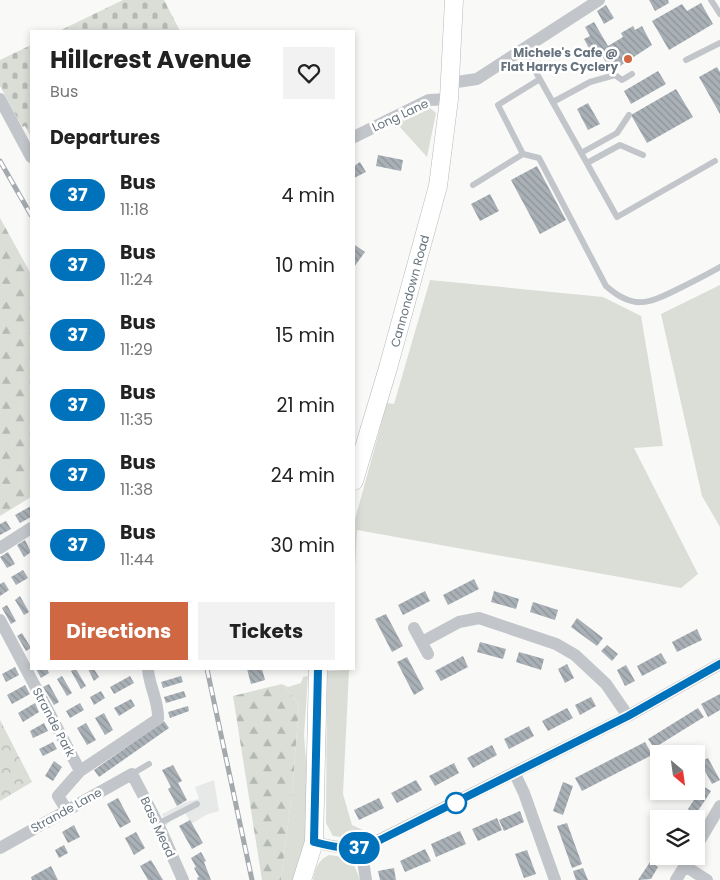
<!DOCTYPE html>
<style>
:root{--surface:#fff;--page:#f2f2f2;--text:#222;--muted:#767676;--accent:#cf6742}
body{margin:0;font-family:Poppins,sans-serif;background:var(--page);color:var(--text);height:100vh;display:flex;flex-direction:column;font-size:19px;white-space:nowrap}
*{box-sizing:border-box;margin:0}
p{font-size:16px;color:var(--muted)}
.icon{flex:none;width:28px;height:28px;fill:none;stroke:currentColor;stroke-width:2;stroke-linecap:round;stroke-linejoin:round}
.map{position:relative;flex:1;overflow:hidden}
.drawer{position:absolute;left:30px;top:30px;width:325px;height:640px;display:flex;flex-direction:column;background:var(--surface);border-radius:0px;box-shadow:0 2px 8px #0003}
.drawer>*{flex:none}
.badge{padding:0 10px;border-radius:16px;font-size:18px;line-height:32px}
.needle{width:32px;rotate:151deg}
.tools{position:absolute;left:650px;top:745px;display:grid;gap:10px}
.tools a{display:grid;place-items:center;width:55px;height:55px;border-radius:0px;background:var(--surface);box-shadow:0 2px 8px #0003;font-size:25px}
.map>.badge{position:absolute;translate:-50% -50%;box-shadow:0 0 0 2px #fff}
h2{padding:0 20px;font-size:19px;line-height:45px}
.round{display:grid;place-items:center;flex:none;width:52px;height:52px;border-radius:0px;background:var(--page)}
.overview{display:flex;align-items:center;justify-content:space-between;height:85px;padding:0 20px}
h1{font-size:24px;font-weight:700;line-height:38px}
.action{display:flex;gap:10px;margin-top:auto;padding:10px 20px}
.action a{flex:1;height:58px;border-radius:0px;background:var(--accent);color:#fff;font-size:20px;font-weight:700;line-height:58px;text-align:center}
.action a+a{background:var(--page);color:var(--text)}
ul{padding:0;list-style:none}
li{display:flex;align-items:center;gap:15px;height:70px;padding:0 20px}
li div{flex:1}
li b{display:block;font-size:19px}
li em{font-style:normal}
li .badge{min-width:55px;font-weight:700;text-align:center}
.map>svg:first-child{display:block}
</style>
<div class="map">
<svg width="720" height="880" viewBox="0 0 720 880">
<defs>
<pattern id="forest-firs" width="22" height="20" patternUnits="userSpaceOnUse" patternTransform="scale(1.25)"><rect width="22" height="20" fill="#daded7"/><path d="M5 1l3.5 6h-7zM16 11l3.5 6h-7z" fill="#b5b9b4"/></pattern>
<pattern id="cemetery-stones" width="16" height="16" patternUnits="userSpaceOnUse" patternTransform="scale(1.25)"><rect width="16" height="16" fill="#daded7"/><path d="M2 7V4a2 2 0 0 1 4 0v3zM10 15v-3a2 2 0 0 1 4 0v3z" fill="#b5b9b4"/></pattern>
<pattern id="park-crowns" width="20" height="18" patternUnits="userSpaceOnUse" patternTransform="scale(1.25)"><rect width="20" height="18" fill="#daded7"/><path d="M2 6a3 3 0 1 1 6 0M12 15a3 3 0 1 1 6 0" fill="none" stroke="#b5b9b4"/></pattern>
<pattern id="building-back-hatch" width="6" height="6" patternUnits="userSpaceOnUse" patternTransform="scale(1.25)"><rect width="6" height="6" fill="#a9b0b6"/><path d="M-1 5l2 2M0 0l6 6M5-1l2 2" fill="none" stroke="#8d9499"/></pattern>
</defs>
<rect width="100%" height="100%" fill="#f9f9f8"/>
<path fill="#e7e8e8" d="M214,780L219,811L206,815L191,824L184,810L176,814L166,826L162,814L186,802L199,799L195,787Z"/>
<path fill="#daded7" d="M426,108H430L436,113L427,157L399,126L395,128V123Z
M430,280L603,297L641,316L663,446L634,448L698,574L681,588L357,530L354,589V523L387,403L394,404Z
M720,285V527L702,496L661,314Z
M349,670L343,794L352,825L365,831L350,838L333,836L326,823L327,671Z
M308,676L304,735L310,814L307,838L295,880H281L293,784L299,704L282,684L288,687L301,683L303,677Z
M329,855C350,858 353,859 360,880H313C315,869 318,860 329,855Z"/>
<path fill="url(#forest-firs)" d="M0,218L31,274V497L0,516Z
M282,684L299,704L293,784L281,880H262L233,696Z"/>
<path fill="url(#cemetery-stones)" d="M123,0H164L180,31H59Z
M31,45V137L25,126L22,127L0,86V60Z"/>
<path fill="url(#park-crowns)" d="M0,720L32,782L0,801Z"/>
<path fill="url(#building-back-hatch)" d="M649,0H668L669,3L655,11Z
M701,3L713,24L669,50L652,21L682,4L687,11Z
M606,5L614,18L604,24L597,11Z
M594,22L608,46L623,37L621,33L633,26L635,30L642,26L652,45L611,72L598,48L591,52L584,39L590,36L585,27Z
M717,67L720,72V114L699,77Z
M658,71L666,84L631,104L624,91Z
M676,89L693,117L647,143L631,115Z
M588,103L600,124L588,130L577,109Z
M378,155L403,160L401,171L376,166Z
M360,162L366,172L354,178V166Z
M537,166L566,220L540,234L511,180Z
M490,194L499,211L480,221L471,204Z
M355,245L365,252L354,267V247Z
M31,506V517L20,523L15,515Z
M6,521L11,529L0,535V524Z
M25,540L31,552L24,557L17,545Z
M8,552L15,564L7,568L0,557Z
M23,570L28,578L16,585L11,577Z
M474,579L479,589L448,605L443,595Z
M4,582L9,590L0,596V584Z
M425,591L430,601L403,615L398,605Z
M494,591L519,599L516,609L491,602Z
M20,596L29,612L24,615L15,600Z
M533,602L558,610L555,620L530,612Z
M7,605L16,621L11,624L2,608Z
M386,614L403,646L392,652L375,619Z
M577,618L603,638L597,646L571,627Z
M697,629L702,640L677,652L672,642Z
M22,633L31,648L26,651L17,636Z
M480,642L506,649L503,659L477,652Z
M607,645L618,654L612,661L601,651Z
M519,652L544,659L541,670L516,662Z
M661,653L667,663L642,676L637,666Z
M463,656L468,667L441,681L435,671Z
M407,657L424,689L414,695L397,662Z
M567,664L574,678L565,683L558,669Z
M626,665L635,681L625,686L617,670Z
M15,667L19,675L6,682L2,674Z
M36,669H47L49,673L41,678Z
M76,669L86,686L81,689L71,671Z
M88,669H94L99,677L94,681Z
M247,669H262L265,680L251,684Z
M62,676L72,693L67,696L57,679Z
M130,676L134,683L114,694L110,687Z
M181,676L183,682L163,688L161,682Z
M49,684L59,702L54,705L43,687Z
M25,685L30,694L12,704L7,695Z
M101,691L105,698L94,705L90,697Z
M184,691L186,697L166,703L164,697Z
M720,694V710L708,717L701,704Z
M591,697L596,706L580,715L575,705Z
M131,699L135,706L119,716L114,708Z
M35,703L39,712L23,722L18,713Z
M80,703L84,710L70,718L66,711Z
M188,706L189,711L170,718L168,712Z
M567,708L573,718L548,731L542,721Z
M698,708L704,717L654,748L648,739Z
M104,713L113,730L105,735L95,718Z
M164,721L169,728L99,777L94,770Z
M44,723L48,731L33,738L30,731Z
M86,723L96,740L87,745L77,728Z
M529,726L534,736L509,749L504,739Z
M53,742L57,749L43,756L39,749Z
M645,742L652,755L582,791L575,778Z
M492,745L497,755L473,768L467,758Z
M708,758L720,780L712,784L700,762Z
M54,761L62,767L53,781L45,776Z
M454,763L459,773L435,786L429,776Z
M173,765L182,781L178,783L187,800L177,806L168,789L171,787L162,770Z
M416,780L422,790L397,803L391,793Z
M563,782L573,786L563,815L553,811Z
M703,786L711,791L696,814L688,809Z
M118,798L131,822L120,828L107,804Z
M379,798L384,808L359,820L354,810Z
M520,811L524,822L504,831L499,820Z
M497,818L502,830L478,841L472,829Z
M190,820L203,843L192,849L179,826Z
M567,823L582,864L572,868L557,826Z
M74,825L80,837L68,843L62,832Z
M460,831L466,844L436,857L431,844Z
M136,832L145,848L134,855L125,838Z
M64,845L68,853L59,858L55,850Z
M425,849L431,861L405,872L400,861Z
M659,849V856H667L663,863L653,857Z
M527,850L536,874L524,878L515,854Z
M201,852L206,861L204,862L211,880H198L197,878L199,877L194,868L196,867L191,858Z
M151,860L163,880H148L140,866Z
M650,862L658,867L651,879L638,880Z
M51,866L58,880H32L31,877Z
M394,868L396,880H380L378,871Z
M583,868L588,880H576L573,871Z"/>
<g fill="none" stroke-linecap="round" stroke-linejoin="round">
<g stroke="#b4b9bd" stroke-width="19">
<g id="secondary">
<path id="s1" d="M354,481L388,368L438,186L449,99L454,0"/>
<path d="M302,880L314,842L318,669"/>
</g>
</g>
<path stroke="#c2c5c9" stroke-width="6" d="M711,0L720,14
M523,49L617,217L715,161
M686,60L720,43
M553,102L590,82L615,75L622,80L632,74
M581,153L617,133L629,115
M523,154L539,158L606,286C633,310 648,304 678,289C692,282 706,275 720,267
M587,163L620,145L643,155
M473,185L523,154L498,105L540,79
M132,774L149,764
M158,824L197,804"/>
<path stroke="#c2c5c9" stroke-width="12" d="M450,83L477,79L599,0
M0,99L31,157
M354,137L429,100L449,99
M0,548L31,528
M0,620L80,771
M414,628L428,654
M422,642L459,622L479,618L556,644L575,655L606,684L628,716
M515,774L524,793L555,880
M66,809L58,796L80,771L158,719C159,702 149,686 148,669
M314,842C341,849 354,850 379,840L628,716L720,664
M696,847L720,806
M0,848L132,774L158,824L183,880
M361,848L366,880
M685,866L707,880
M676,880L691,856"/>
<use href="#secondary" stroke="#fff" stroke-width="18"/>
<g stroke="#a4a9ae" stroke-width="5">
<path id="rail" d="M0,161L31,215
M207,669L252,880"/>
</g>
<use href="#rail" stroke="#fff" stroke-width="3" stroke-dasharray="9" stroke-linecap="butt"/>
</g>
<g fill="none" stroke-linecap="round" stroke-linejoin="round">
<g stroke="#fff" stroke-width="11">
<path id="line" d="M318,669L314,842C341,849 354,851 380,840L628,716L720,664"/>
</g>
<use href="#line" stroke="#0072bc" stroke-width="8"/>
</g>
<circle fill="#cf6742" stroke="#fff" stroke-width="2" cx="628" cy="59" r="5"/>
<circle fill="#fff" stroke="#0072bc" stroke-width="2.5" cx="456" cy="803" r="10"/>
<g text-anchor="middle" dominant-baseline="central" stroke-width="5" stroke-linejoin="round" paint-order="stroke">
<g font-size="12" font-weight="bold" fill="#67747f" stroke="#fff" text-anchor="end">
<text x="618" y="52">Michele's Cafe @<tspan x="618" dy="14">Flat Harrys Cyclery</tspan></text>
</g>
<g font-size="12" fill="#67747f" stroke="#fff">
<text transform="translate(400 115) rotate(-25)">Long Lane</text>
<text stroke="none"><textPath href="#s1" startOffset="198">Cannondown Road</textPath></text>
<text transform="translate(54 722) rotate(62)">Strande Park</text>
<text transform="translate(66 810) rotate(-29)">Strande Lane</text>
<text transform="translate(158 827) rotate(65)">Bass Mead</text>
</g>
</g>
</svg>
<div class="tools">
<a><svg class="needle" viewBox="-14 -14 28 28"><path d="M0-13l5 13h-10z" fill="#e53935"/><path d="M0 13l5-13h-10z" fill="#767676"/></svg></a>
<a><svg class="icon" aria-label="layers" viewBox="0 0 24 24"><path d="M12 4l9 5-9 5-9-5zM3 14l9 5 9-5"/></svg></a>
</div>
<b class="badge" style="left:359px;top:848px;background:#0072bc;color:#fff">37</b>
<section class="drawer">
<div class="overview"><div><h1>Hillcrest Avenue</h1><p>Bus</p></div><a class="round"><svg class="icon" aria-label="heart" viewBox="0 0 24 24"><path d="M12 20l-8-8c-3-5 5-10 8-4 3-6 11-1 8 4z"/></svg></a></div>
<h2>Departures</h2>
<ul>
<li><span class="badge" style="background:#0072bc;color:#fff">37</span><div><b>Bus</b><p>11:18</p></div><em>4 min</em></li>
<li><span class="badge" style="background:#0072bc;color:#fff">37</span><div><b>Bus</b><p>11:24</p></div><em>10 min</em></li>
<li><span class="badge" style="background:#0072bc;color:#fff">37</span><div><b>Bus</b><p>11:29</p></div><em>15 min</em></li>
<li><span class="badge" style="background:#0072bc;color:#fff">37</span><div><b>Bus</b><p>11:35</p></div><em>21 min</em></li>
<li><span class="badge" style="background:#0072bc;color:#fff">37</span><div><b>Bus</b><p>11:38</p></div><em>24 min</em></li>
<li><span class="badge" style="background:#0072bc;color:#fff">37</span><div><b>Bus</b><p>11:44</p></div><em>30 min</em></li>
</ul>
<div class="action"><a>Directions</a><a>Tickets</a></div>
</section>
</div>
